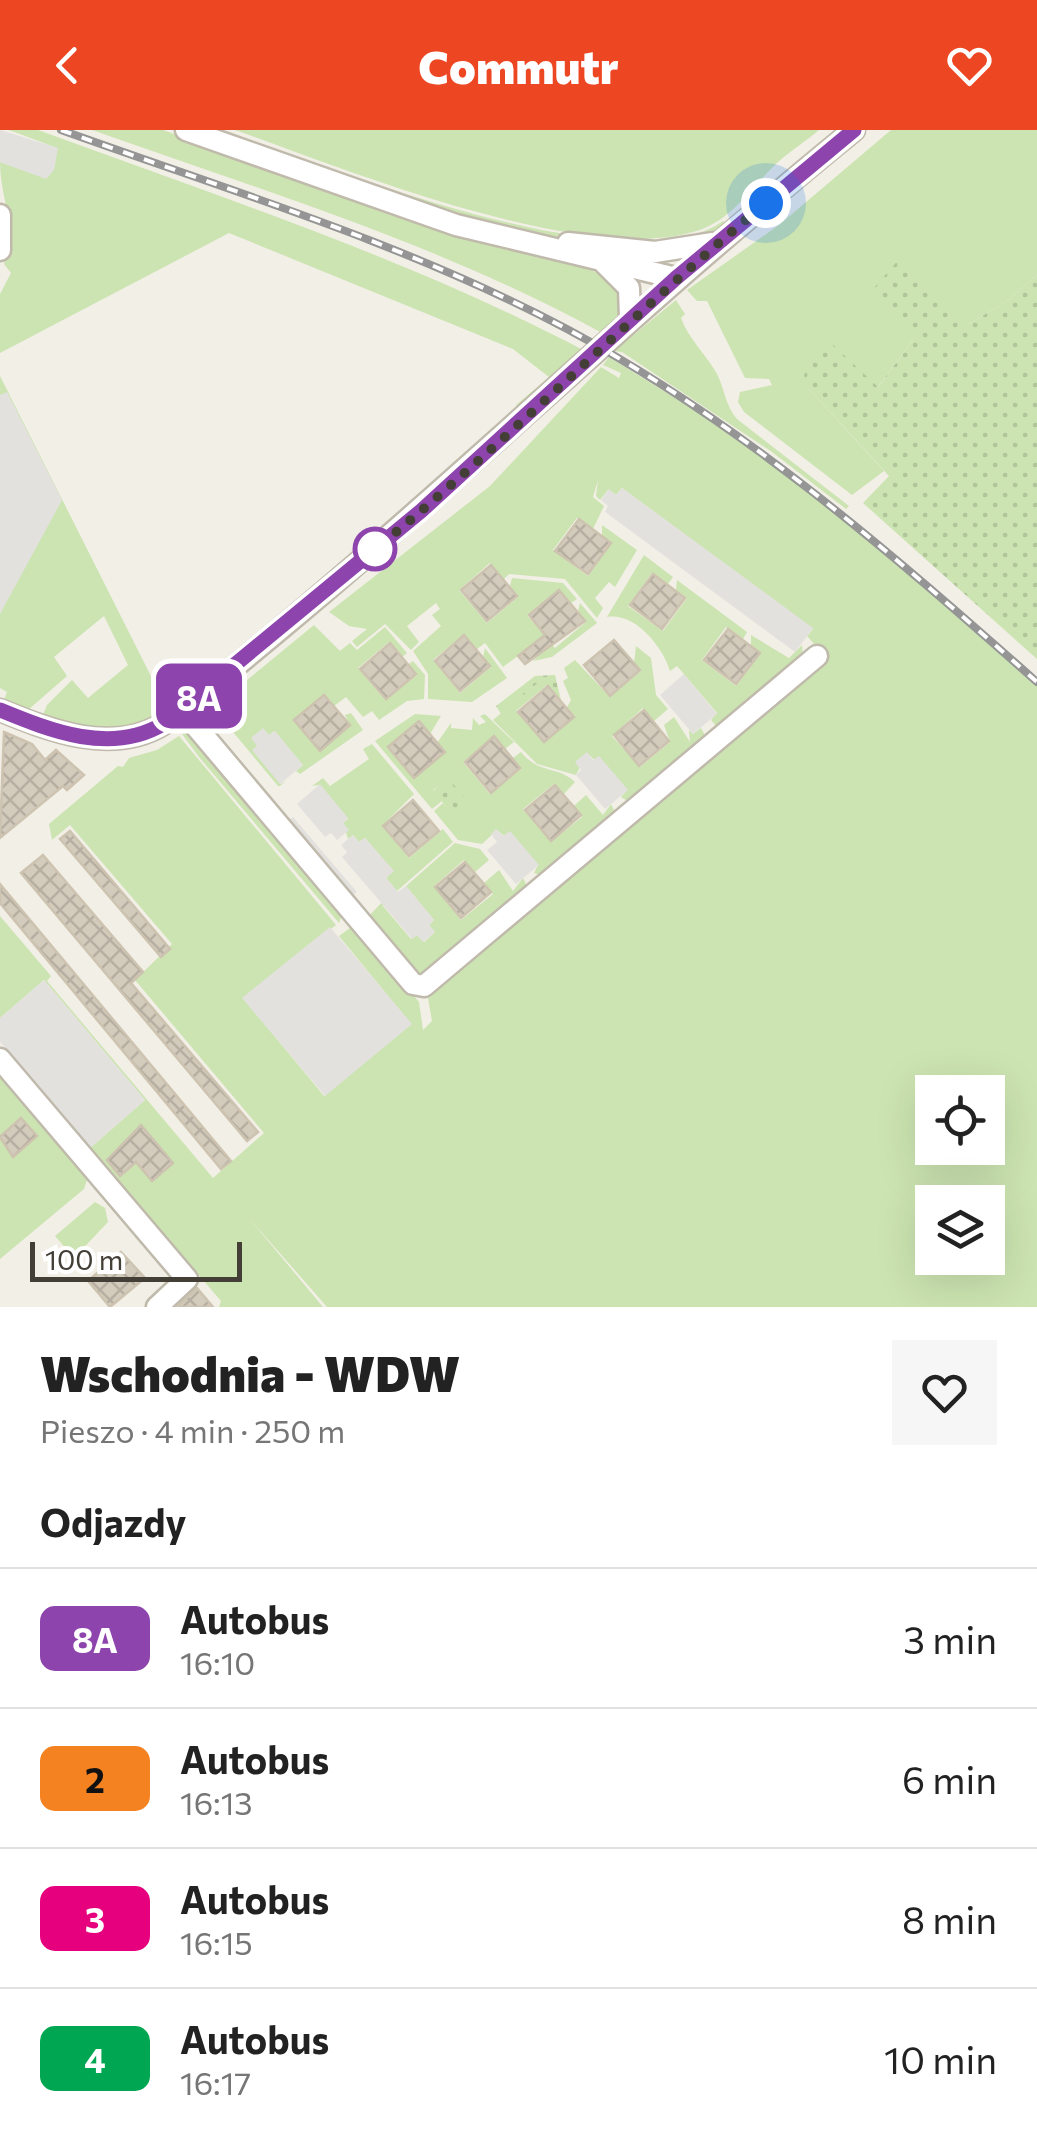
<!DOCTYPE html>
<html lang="pl">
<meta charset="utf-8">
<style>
:root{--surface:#fff;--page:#f6f6f6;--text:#222;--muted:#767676;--line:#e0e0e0;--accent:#ed4622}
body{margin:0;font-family:Commissioner,sans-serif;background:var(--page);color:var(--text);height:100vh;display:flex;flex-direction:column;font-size:38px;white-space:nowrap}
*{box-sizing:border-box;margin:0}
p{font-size:32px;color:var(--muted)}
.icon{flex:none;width:55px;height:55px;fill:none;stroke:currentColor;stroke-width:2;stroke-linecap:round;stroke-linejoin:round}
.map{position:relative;height:1177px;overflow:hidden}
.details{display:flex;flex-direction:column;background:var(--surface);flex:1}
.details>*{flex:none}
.badge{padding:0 20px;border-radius:15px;font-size:35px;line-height:65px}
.tools{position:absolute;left:915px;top:945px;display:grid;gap:20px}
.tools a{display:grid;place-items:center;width:90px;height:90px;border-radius:0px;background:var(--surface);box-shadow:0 10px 40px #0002;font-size:50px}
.scale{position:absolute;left:30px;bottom:25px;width:212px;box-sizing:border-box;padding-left:10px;border:5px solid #443f36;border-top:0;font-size:28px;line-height:35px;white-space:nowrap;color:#443f36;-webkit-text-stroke:8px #fff;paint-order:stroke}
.you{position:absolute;width:50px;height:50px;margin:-25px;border:8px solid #fff;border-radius:50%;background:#1a73e8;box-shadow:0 0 0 15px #1a73e833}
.map>.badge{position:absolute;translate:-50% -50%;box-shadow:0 0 0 5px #fff}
h2{padding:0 40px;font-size:38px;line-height:90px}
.round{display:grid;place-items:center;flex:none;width:105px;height:105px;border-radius:0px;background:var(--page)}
.head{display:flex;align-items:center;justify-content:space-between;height:170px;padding:0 40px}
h1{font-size:48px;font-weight:800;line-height:75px}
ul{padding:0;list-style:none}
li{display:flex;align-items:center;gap:30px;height:140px;padding:0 40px;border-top:2px solid var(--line)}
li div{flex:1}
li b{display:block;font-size:38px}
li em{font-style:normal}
li .badge{min-width:110px;font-weight:700;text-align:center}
header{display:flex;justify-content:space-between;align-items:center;height:130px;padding:0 40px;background:var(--accent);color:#fff;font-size:45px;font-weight:800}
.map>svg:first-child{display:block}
</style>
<header><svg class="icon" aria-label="back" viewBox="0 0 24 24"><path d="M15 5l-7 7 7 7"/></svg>Commutr<svg class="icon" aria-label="heart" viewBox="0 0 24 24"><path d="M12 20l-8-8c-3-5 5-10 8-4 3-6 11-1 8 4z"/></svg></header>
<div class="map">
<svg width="1037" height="1177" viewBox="0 0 1037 1177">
<defs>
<pattern id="park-dots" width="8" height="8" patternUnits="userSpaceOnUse" patternTransform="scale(2.5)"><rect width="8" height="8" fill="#cce4b1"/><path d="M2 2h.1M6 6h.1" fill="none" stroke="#b0c599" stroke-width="1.8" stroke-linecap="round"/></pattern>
<pattern id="building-cross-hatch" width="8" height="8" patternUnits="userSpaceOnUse" patternTransform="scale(2.5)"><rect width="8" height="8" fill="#d3cbbc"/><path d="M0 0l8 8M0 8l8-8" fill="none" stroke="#b6afa2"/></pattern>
</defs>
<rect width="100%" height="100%" fill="#f2efe6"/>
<path fill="#cce4b1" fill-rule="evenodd" d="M9,0H38C223,68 410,129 585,221L525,280L516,275L549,247L513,219L229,103L0,223V164L11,143L4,134C18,97 0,69 0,32L46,48L54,39L57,18Z
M92,0H163L370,74L583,136L619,154L624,178L602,203C442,115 264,61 92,0Z
M235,0H819C806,11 788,23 778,32C758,50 735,85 707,97C599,144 343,38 235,0Z
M891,0H1037V145L1007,171L967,195L914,209L877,258L830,213L809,259L884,341L852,365L744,282L738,272L740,262L772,255L769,249L745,248L707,171H697L687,160L779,95Z
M226,1C330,37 628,159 723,91L728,96L677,115L538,105L458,87Z
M676,170L685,184L681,188C689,210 706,224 717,244C725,260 725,275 737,289L849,376L846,379L772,322L622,222L614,221Z
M609,227L749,314L881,420L1037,555V1177H327L249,1088L323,1177H219L221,1171L90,1018L145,970L44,850L0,888V786L51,846L47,851L213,1048L264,1003L135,850L172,814L70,695L52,710L49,694L118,636L123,637L129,628L157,620L179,606L336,795L243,868L324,966L411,894L339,806L350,798L361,803L419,872L423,900L432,891L428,868L434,860L826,527L807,506L813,499L622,358L616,365L608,360L600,370L596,366L598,350L593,367L604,376L593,399L577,388L553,420L588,446L612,413L602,405V395L637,420L615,457L609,452L595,468L603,478L597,488L565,449L509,444L504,449L490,433L459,460L487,493L518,467L510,456L512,448L563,453L577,469L571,473L559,459L527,485L555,518L586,492L578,481L580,473L597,493L552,527L533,531L538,526L530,517L503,537L485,513L477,519L464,504L433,530L460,563L491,537L483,527L485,518L507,548L472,572L428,569V544L413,521L441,496L432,485L440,479L436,473L407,496L419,512L411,520L385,494L357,517L352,511L367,499L349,496L329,482L490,356L601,237L619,248L621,243L603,235ZM932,962H988V1018H932ZM932,1072H988V1128H932Z
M0,246L163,570L170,566L172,576L137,599L91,600L43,585L47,575L72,550L88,568L128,535L104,486L54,527L67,546L28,580L3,572L7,562L0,558Z
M644,425L673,447L668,454L652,443L628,476L663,501L687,468L676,460L677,450L747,502L743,509L726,497L702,530L736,556L761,523L751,515V505L789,528L802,515L803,526L716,596L711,590L717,583L677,536L670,541C663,517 635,482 607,487Z
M314,495L340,521L350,513L357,520L385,497L407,523L402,527L389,512L358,538L385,570L417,545L409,534L413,531L425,545L424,569L407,571L379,590L372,581L363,587L346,567L334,576L324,565L294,590L319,621L350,596L345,585L351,583L363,600L300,644L296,641L303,635L274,601L269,606L263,599L257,616L281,654L287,650L280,656H278L213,578Z
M636,516L651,528L656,565L668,579L654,591L643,578L612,606L640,637L670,612L664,595L674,587L690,612L689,600L693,604L701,598L706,607L629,672L621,667L627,660L587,623L576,645L537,634L493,590L542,549L547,555L516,581L544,613L575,587L567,577L571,570L563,551L568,548L564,538L575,530L610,567L641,541L634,533Z
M415,584L441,586L430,604L418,591L388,617L414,648L445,622L437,613L451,593V598L472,600L473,588L479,595L486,592L480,586L485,584L514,612L505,619L494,606L463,632L490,664L521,639L513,628L521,622C540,645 557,635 575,652L564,664L554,654L523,679L551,712L582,687L574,676L586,665L603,685L611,674L616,684L544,746L534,743L538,735L497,700L482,714L458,710L434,681L443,673L455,686L449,649L433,660L442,671L432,679L375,611Z
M185,602L192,603L342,785L339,793L199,627L182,604Z
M372,614L414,664L382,696L409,728L443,699L453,712L397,761L386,748L393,741L365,708L359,712L353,705L348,709L343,693L348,689L319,655L312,656L323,648L330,656L369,629L363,619Z
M455,713L480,719L489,730L475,742L464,730L434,756L461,790L493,764L484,753L499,740L513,761L523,748L528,758L424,846L418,845L368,787L386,768L383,776L411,809L417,805L424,812L435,802L429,795L434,790L406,756Z
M0,944L87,1050L84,1059L0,1129Z
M95,1072L105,1078L108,1092L74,1128L55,1106Z"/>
<path fill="url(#park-dots)" d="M900,128L967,195L1007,171L1037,145V529L863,373L889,346L809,259L804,245L811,230L830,212L878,257L914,209L869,164Z
M555,545L561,570L541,550L501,584L496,576L535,546Z
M448,648L470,674L454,686L433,661Z"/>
<path fill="#e3e1de" d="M0,0L58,18L54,40L46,49L0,32Z
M7,262L62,370L0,484V265Z
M622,358L813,498L795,522L605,382L608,376L601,370L609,359L616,365Z
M684,544L717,584L693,604L660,565Z
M263,598L269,605L275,601L303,635L280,654L252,620L257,616L251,608Z
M587,622L593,630L599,626L628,660L605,679L576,645L581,640L575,632Z
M320,654L348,688L343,693L349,700L337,710L331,703L325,707L297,674Z
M293,687L357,762L349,768L285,694Z
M496,699L503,706L510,701L539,735L516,754L487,720L497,712L491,704Z
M353,705L359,712L365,708L394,741L386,748L398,762L406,756L434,790L429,795L435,802L423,812L417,805L412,809L342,727L347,722L341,715Z
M330,797L412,894L325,966L242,868Z
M44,850L145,970L90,1018L0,912V888Z"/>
<path fill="url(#building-cross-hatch)" stroke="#cdc3b0" stroke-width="2.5" d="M579,389L611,413L588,444L555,421Z
M491,435L517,466L487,491L461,460Z
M653,444L685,468L662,499L630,475Z
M559,460L585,491L525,534L518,526L545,505L529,485Z
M728,499L760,523L736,554L704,530Z
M464,505L490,536L460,561L435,531Z
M614,510L640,540L610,566L584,535Z
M390,513L416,544L386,569L360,539Z
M548,556L574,587L544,612L518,582Z
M324,565L350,595L320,621L294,590Z
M644,580L669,611L639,636L614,605Z
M419,591L445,622L414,648L388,617Z
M4,602L32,614L45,630L56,620L84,645L67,660L63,656L0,708Z
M494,606L520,638L491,663L465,632Z
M555,655L581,685L551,711L525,680Z
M413,670L439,701L409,726L383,696Z
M70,701L170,819L161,827L60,709Z
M43,725L143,842L131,853L258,1002L247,1011L21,743Z
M465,732L491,762L461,788L435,757Z
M0,754L231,1031L221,1039L0,773Z
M21,988L37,1006L13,1027L0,1007Z
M141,995L173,1033L152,1051L136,1032L120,1046L107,1030Z
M121,1122L145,1148L110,1177L88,1151Z
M197,1158L213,1177H177L196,1159Z"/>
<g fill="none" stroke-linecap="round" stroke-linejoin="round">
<g stroke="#c0baac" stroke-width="25">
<path id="minor" d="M186,0L456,95L676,148
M0,85V120
M568,113L655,122L713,113
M604,133L629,158L630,188
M0,580C51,601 112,625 163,594C403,407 618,191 854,0
M182,580L413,854L424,856L817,526
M0,929L187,1149L157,1177"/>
</g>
<use href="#minor" stroke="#fff" stroke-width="20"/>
<g stroke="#959595" stroke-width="8">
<path id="rail" d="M61,0C231,61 407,114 567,199C742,293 889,421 1037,552"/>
</g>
<use href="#rail" stroke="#fff" stroke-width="4" stroke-dasharray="11" stroke-linecap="butt"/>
</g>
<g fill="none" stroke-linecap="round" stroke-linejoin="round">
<g stroke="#fff" stroke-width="22">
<path id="line" d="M0,580C51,601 111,625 163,594L421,381L676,148L854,0"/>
</g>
<use href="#line" stroke="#8e44ad" stroke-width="15"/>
<path stroke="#443f36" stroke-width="10" stroke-dasharray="0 18" d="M375,419L372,422C508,311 631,185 766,73"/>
</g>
<circle fill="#fff" stroke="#8e44ad" stroke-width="5" cx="375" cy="419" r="20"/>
</svg>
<div class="tools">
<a><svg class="icon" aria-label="locate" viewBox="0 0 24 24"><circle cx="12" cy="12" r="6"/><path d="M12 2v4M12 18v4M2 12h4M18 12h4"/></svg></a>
<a><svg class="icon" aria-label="layers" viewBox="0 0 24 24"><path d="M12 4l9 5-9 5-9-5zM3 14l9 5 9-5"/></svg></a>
</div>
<div class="scale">100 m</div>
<div class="you" style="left:766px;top:73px"></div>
<b class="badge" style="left:199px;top:566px;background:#8e44ad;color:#fff">8A</b>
</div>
<section class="details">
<div class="head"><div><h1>Wschodnia - WDW</h1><p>Pieszo · 4 min · 250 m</p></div><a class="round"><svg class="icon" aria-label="heart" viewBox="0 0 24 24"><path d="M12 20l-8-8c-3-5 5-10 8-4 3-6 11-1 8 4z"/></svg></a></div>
<h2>Odjazdy</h2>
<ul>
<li><span class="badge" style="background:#8e44ad;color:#fff">8A</span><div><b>Autobus</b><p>16:10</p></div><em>3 min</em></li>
<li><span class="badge" style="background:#f58220;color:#111">2</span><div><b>Autobus</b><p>16:13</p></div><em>6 min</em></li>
<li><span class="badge" style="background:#e6007e;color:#fff">3</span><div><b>Autobus</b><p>16:15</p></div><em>8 min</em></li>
<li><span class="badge" style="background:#00a651;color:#fff">4</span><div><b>Autobus</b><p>16:17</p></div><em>10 min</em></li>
</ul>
</section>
